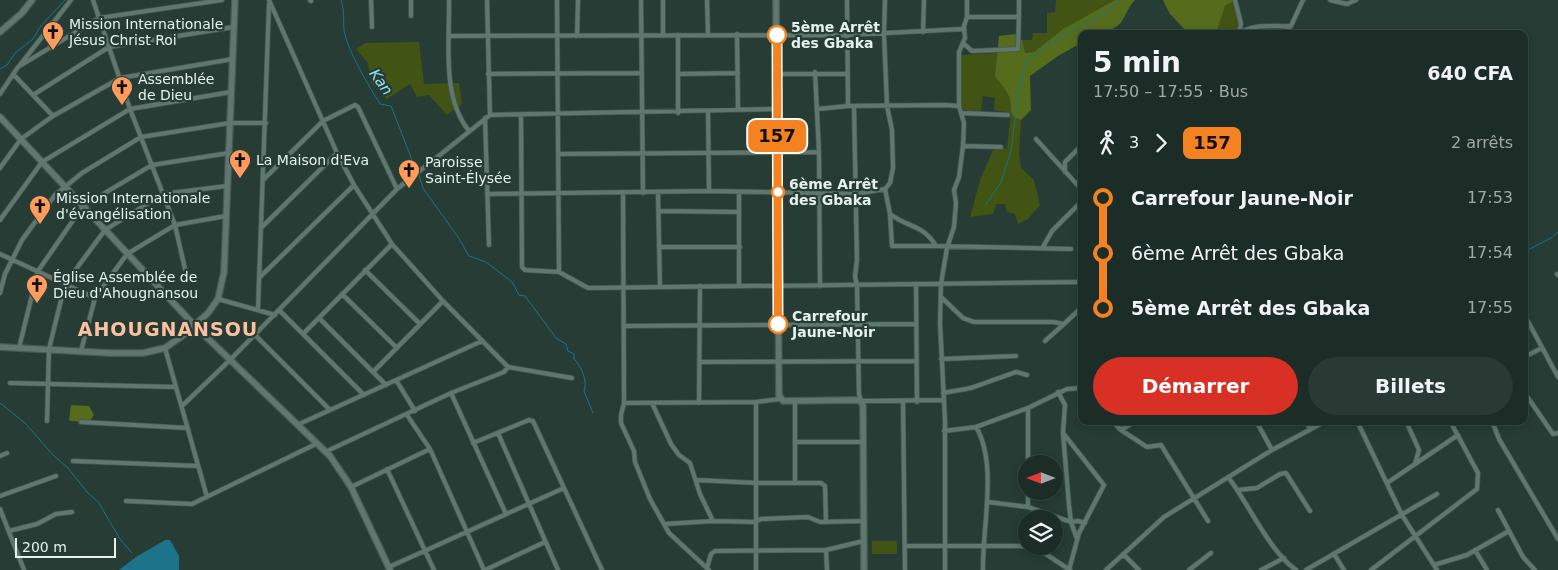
<!DOCTYPE html>
<html lang="fr">
<meta charset="utf-8">
<style>
:root{--surface:#1c2d28;--page:#293934;--text:#f1f3f6;--muted:#a0a8a8;--line:#3a4945;--accent:#d93025}
body{margin:0;font-family:"DejaVu Sans",sans-serif;background:var(--page);color:var(--text);height:100vh;display:flex;flex-direction:column;font-size:19px;white-space:nowrap}
*{box-sizing:border-box;margin:0}
p{font-size:16px;color:var(--muted)}
.icon{flex:none;width:28px;height:28px;fill:none;stroke:currentColor;stroke-width:2;stroke-linecap:round;stroke-linejoin:round}
.map{position:relative;flex:1;overflow:hidden}
.panel{position:absolute;left:1078px;top:30px;width:450px;height:395px;display:flex;flex-direction:column;background:var(--surface);border-radius:10px;box-shadow:0 2px 8px #0003,0 0 0 1px var(--line)}
.panel>*{flex:none}
.badge{padding:0 10px;border-radius:8px;font-size:18px;line-height:32px}
.needle{width:32px;rotate:270deg}
.controls{position:absolute;left:1018px;top:455px;display:grid;gap:10px}
.controls a{display:grid;place-items:center;width:45px;height:45px;border-radius:50%;background:var(--surface);box-shadow:0 2px 8px #0003,0 0 0 1px var(--line);font-size:25px}
.scale{position:absolute;left:15px;bottom:12px;width:101px;box-sizing:border-box;padding-left:5px;border:2px solid #e5f2ed;border-top:0;font-size:14px;line-height:18px;white-space:nowrap;color:#e5f2ed;-webkit-text-stroke:4px #263c35;paint-order:stroke}
.map>.badge{position:absolute;translate:-50% -50%;box-shadow:0 0 0 2px #fff}
.legs{display:flex;align-items:center;gap:8px;height:55px;padding:0 15px;font-size:16px}
.legs p{margin-inline-start:auto}
.overview{display:flex;align-items:center;justify-content:space-between;height:85px;padding:0 15px}
h1{font-size:28px;font-weight:700;line-height:38px}
.primary-button{display:flex;gap:10px;margin-top:auto;padding:10px 15px}
.primary-button a{flex:1;height:58px;border-radius:30px;background:var(--accent);color:#fff;font-size:20px;font-weight:700;line-height:58px;text-align:center}
.primary-button a+a{background:var(--page);color:var(--text)}
ul{padding:0 15px;list-style:none}
li{display:flex;align-items:center;gap:18px;height:55px;font-size:19px}
li i{display:grid;place-items:center;width:8px;height:100%;margin:0 6px;background:currentColor}
li i::after{content:'';width:12px;height:12px;margin:-6px;border:4px solid;border-radius:50%;background:var(--surface)}
li p{margin-inline-start:auto}
li:first-child i{background:linear-gradient(#0000 50%,currentColor 0)}
li:last-child i{background:linear-gradient(currentColor 50%,#0000 0)}
.map>svg:first-child{display:block}
</style>
<div class="map">
<svg width="1558" height="570" viewBox="0 0 1558 570">
<rect width="100%" height="100%" fill="#263c35"/>
<path fill="#425413" d="M1056,0H1115L1063,29L1034,52L1024,53L1022,40H1032L1033,33H1047V13L1055,12Z
M1234,1L1241,24L1239,31L1234,34H1216L1225,6Z
M419,42L424,84L459,83L462,104L447,115L429,95L417,97L410,84L387,99L371,83L368,63L356,49L365,43Z
M997,53L996,63L999,82L1009,92L1015,118L1021,120L1019,154L1021,168L1034,180L1040,205L1028,219L1018,224L1015,214L1007,212L1005,204H996L993,214L970,217L980,180L993,150L1007,148L1011,113L994,110L995,98L983,96L981,111L964,110L960,105V55Z
M872,541H897V554H872Z"/>
<path fill="#556c1d" d="M1115,0H1135C1129,6 1127,13 1122,21C1115,32 1094,34 1081,34V43L1058,56L1030,76L1031,110L1021,120L1015,118L1011,113C1013,95 1004,89 995,76L999,36L1015,34L1022,40L1025,53L1034,52L1063,29Z
M1163,0H1232L1234,1L1225,6L1216,34H1189L1170,14Z
M71,405L89,406L94,415L89,422L71,421L69,420Z"/>
<path fill="#1c738a" d="M165,540H170L179,556V570H119L136,557Z"/>
<g fill="none" stroke-linecap="round" stroke-linejoin="round">
<path stroke="#1c738a" stroke-width="1" d="M341,0C345,13 343,18 344,30C347,50 369,86 380,104L391,106L416,170
M0,69L7,65L16,52L33,39L40,27L65,0
M419,175L423,188L458,237L469,256L486,262L512,282L519,295L525,296L556,338L566,344L568,351L574,354V359C581,365 588,381 584,391L593,413
M986,204L1001,182L1011,151L1019,87L1027,60L1059,38L1107,12L1119,0
M1524,252L1551,238L1558,232
M0,403L25,423L53,455L68,468L87,492L99,503L120,539L132,553"/>
<g stroke="#455952" stroke-width="5.5">
<path id="street" d="M93,0L130,109L175,225L185,269
M269,0L337,153L354,185L392,244L443,301L508,367L572,378
M310,0L311,1
M371,0L372,27
M411,0V16
M449,0C450,42 441,96 469,131
M487,0L490,115
M557,0L559,272
M641,0L643,193
M663,0V35
M707,0L708,35
M847,0L848,106
M1235,0L1241,24L1239,33
M1330,0L1347,4L1356,0
M967,17H1016L1019,15V0
M923,32L924,0
M737,34L738,110
M1237,34C1254,23 1272,27 1291,26L1303,0
M1282,34L1290,27
M678,35V113
M450,36L847,35L963,29L967,17V0
M577,36L578,0
M963,43L972,51L1018,49L1019,15
M20,65L71,0
M815,72L819,152L820,286
M13,74L53,116
M488,74L642,73
M679,74L738,73
M777,74H848
M0,94L18,67L99,18L222,0
M33,95L109,47L234,27
M959,106V52L965,38L964,27
M854,107L857,260L855,276L857,286L859,394L861,401L944,400
M817,109L848,106L945,105L959,106L964,123L963,146L959,177L954,190L956,203L954,227L947,248L941,284L940,323L945,420V570
M708,112L709,191
M962,113L1008,115
M521,115L522,267L525,270L559,272L588,288L1081,282
M485,118L489,245
M1036,139L1081,189
M963,146L1001,147
M559,154L819,152
M0,168L21,139L53,116L120,78L233,59
M1065,172V162L1081,146
M264,179L323,121L355,105L358,107L397,189
M885,189L890,214C908,228 923,224 936,246L1071,249
M623,192L624,403L621,415V423L634,451L635,462L650,499L669,533L709,570
M658,192L660,286
M487,194L709,191L856,194L885,189L890,183L893,168L892,130L887,106L884,34L885,0
M659,211L739,212
M890,214L892,246H936
M0,220L42,162L130,109L231,92
M262,227L337,153
M659,247H740
M1043,247L1052,231L1081,202
M0,254L95,298
M365,270L420,324
M1557,274L1558,275
M260,277L354,185
M916,284L917,402
M739,285V192
M0,293L5,274L22,240L55,195L82,173L141,137L230,123H266
M342,294L397,348
M941,297L963,318L974,322H1053L1064,324L1081,308
M218,299L275,315
M258,309L269,4
M279,310L364,395
M1524,314L1558,377
M319,318L386,385
M625,326L916,324
M303,334L392,244
M255,335L330,410
M1045,341L1064,324
M19,348L38,271L83,206L152,165L229,153
M165,348L207,497
M81,351L95,298L127,254L175,225L226,216
M1524,357L1542,348
M941,359L1016,356
M700,362L916,361
M373,372L443,301
M396,380L415,411
M10,383L175,387
M1058,392L1065,405L1063,433L1069,505L1071,522L1077,539
M1524,392L1553,434L1558,433
M451,393L506,514
M943,393L971,388L1016,372L1027,375
M795,401V483
M756,402V570
M903,402L905,570
M624,403L756,402L780,399
M652,403L671,444L679,455L690,463L700,494L713,521
M699,403L700,286
M182,406L230,360L397,189L490,115L777,109
M407,415L430,449L484,570
M47,421L49,349L65,284L105,230L163,194L227,186
M1112,421L1121,430L1147,447L1161,445L1208,521
M1256,421L1272,450
M1306,421L1310,429
M1357,421L1402,515L1437,570
M1406,421L1419,450L1415,464
M1492,421L1499,439L1558,539
M81,422L187,428
M297,425L482,341
M976,427C998,463 982,529 983,570
M1121,430L1136,421
M944,431L976,427L1028,408L1067,389L1081,388
M498,433L558,570
M1063,433L1104,485L1079,533L1069,570
M795,442H864
M473,443L529,420L533,421L602,570
M325,452L451,393L504,372L508,367
M0,456L7,453
M73,461L198,466
M1028,464V408
M387,469L434,570
M1228,477C1249,504 1269,551 1296,570
M696,480L757,483H821L825,486L826,521
M1387,483L1458,435
M351,487L430,449
M1238,490L1257,488L1280,474L1286,473L1310,511
M0,496L56,476
M126,501L192,504L316,444
M988,502L1028,507L1071,522L1078,521L1085,523
M1028,507V491
M0,509L24,570
M1498,510L1523,557L1535,570
M665,524L713,521L755,522L761,519L808,517L820,522L864,521
M9,531L37,524L56,514L72,512
M905,546H1022L1041,551L1070,570
M826,550L827,570
M1475,550L1487,570
M1123,554L1139,570
M1334,554L1344,570
M1434,565L1467,555L1509,531
M389,567L564,488
M707,568L711,554L715,551L826,550L864,541
M485,570L545,542
M1106,570L1164,517L1272,450L1326,421
M1189,570L1211,553
M1261,570L1284,558
M1306,570L1437,494
M1371,570L1477,489L1478,473L1450,421"/>
</g>
<g stroke="#455952" stroke-width="8">
<path id="secondary" d="M776,0L779,395L783,401L855,400L861,401L863,406L864,570
M0,32L22,13L32,0
M0,117L195,326L330,456L351,487L390,570
M0,347L110,353H143L165,348L185,334L208,313L218,299L224,272L235,0"/>
</g>
<use href="#street" stroke="#5f776f" stroke-width="4"/>
<use href="#secondary" stroke="#5f776f" stroke-width="5.5"/>
</g>
<g fill="none" stroke-linecap="round" stroke-linejoin="round">
<g stroke="#fff" stroke-width="11">
<path id="line-1" d="M777,35L778,324"/>
</g>
<use href="#line-1" stroke="#f58220" stroke-width="8"/>
</g>
<defs>
<g id="church-pin" transform="scale(1.125)"><path d="M0 17L-7.5 6A9.5 9.5 0 1 1 7.5 6Z" fill="#ff9b5b" stroke="#263c35"/><path d="M-1.2-6h2.4v3.5h3.3v2.4h-3.3V6h-2.4V-.1h-3.3v-2.4h3.3Z" fill="#111"/></g>
</defs>
<g fill-rule="evenodd">
<use href="#church-pin" x="53" y="32"/>
<use href="#church-pin" x="122" y="87"/>
<use href="#church-pin" x="240" y="160"/>
<use href="#church-pin" x="409" y="170"/>
<use href="#church-pin" x="40" y="206"/>
<use href="#church-pin" x="37" y="285"/>
</g>
<g fill="#fff" stroke="#f58220" stroke-width="2.5">
<circle cx="777" cy="35" r="9"/>
<circle cx="778" cy="192" r="6"/>
<circle cx="778" cy="324" r="9"/>
</g>
<g text-anchor="middle" dominant-baseline="central" stroke-width="4.5" stroke-linejoin="round" paint-order="stroke">
<g font-size="14" fill="#e5f2ed" stroke="#263c35" text-anchor="start">
<text x="69" y="24">Mission Internationale<tspan x="69" dy="16">Jésus Christ Roi</tspan></text>
<text x="138" y="79">Assemblée<tspan x="138" dy="16">de Dieu</tspan></text>
<text x="256" y="160">La Maison d'Eva</text>
<text x="425" y="162">Paroisse<tspan x="425" dy="16">Saint-Élysée</tspan></text>
<text x="56" y="198">Mission Internationale<tspan x="56" dy="16">d'évangélisation</tspan></text>
<text x="53" y="277">Église Assemblée de<tspan x="53" dy="16">Dieu d'Ahougnansou</tspan></text>
</g>
<g font-size="14" font-weight="bold" fill="#e5f2ed" stroke="#263c35" text-anchor="start">
<text x="791" y="27">5ème Arrêt<tspan x="791" dy="16">des Gbaka</tspan></text>
<text x="789" y="184">6ème Arrêt<tspan x="789" dy="16">des Gbaka</tspan></text>
<text x="792" y="316">Carrefour<tspan x="792" dy="16">Jaune-Noir</tspan></text>
</g>
<g font-size="15" font-style="italic" fill="#94e0f9" stroke="#263c35">
<text transform="translate(381 82) rotate(55)">Kan</text>
</g>
<g font-size="19" font-weight="bold" letter-spacing="1" fill="#fbc2a0" stroke="#263c35">
<text x="168" y="329">AHOUGNANSOU</text>
</g>
</g>
</svg>
<div class="controls">
<a><svg class="needle" viewBox="-14 -14 28 28"><path d="M0-13l5 13h-10z" fill="#e53935"/><path d="M0 13l5-13h-10z" fill="#a0a8a8"/></svg></a>
<a><svg class="icon" aria-label="layers" viewBox="0 0 24 24"><path d="M12 4l9 5-9 5-9-5zM3 14l9 5 9-5"/></svg></a>
</div>
<div class="scale">200 m</div>
<b class="badge" style="left:777px;top:136px;background:#f58220;color:#111">157</b>
<section class="panel">
<div class="overview"><div><h1>5 min</h1><p>17:50 – 17:55 · Bus</p></div><b>640 CFA</b></div>
<div class="legs"><svg class="icon" aria-label="walk" viewBox="0 0 24 24"><circle cx="13" cy="4" r="2"/><path d="M13 8l-2 6 4 7M11 14l-3 7M7 12l3-4h3l4 4"/></svg>3<svg class="icon" aria-label="forward" viewBox="0 0 24 24"><path d="M9 5l7 7-7 7"/></svg><b class="badge" style="background:#f58220;color:#111">157</b><p>2 arrêts</p></div>
<ul>
<li><i style="color:#f58220"></i><b>Carrefour Jaune-Noir</b><p>17:53</p></li>
<li><i style="color:#f58220"></i><span>6ème Arrêt des Gbaka</span><p>17:54</p></li>
<li><i style="color:#f58220"></i><b>5ème Arrêt des Gbaka</b><p>17:55</p></li>
</ul>
<div class="primary-button"><a>Démarrer</a><a>Billets</a></div>
</section>
</div>
